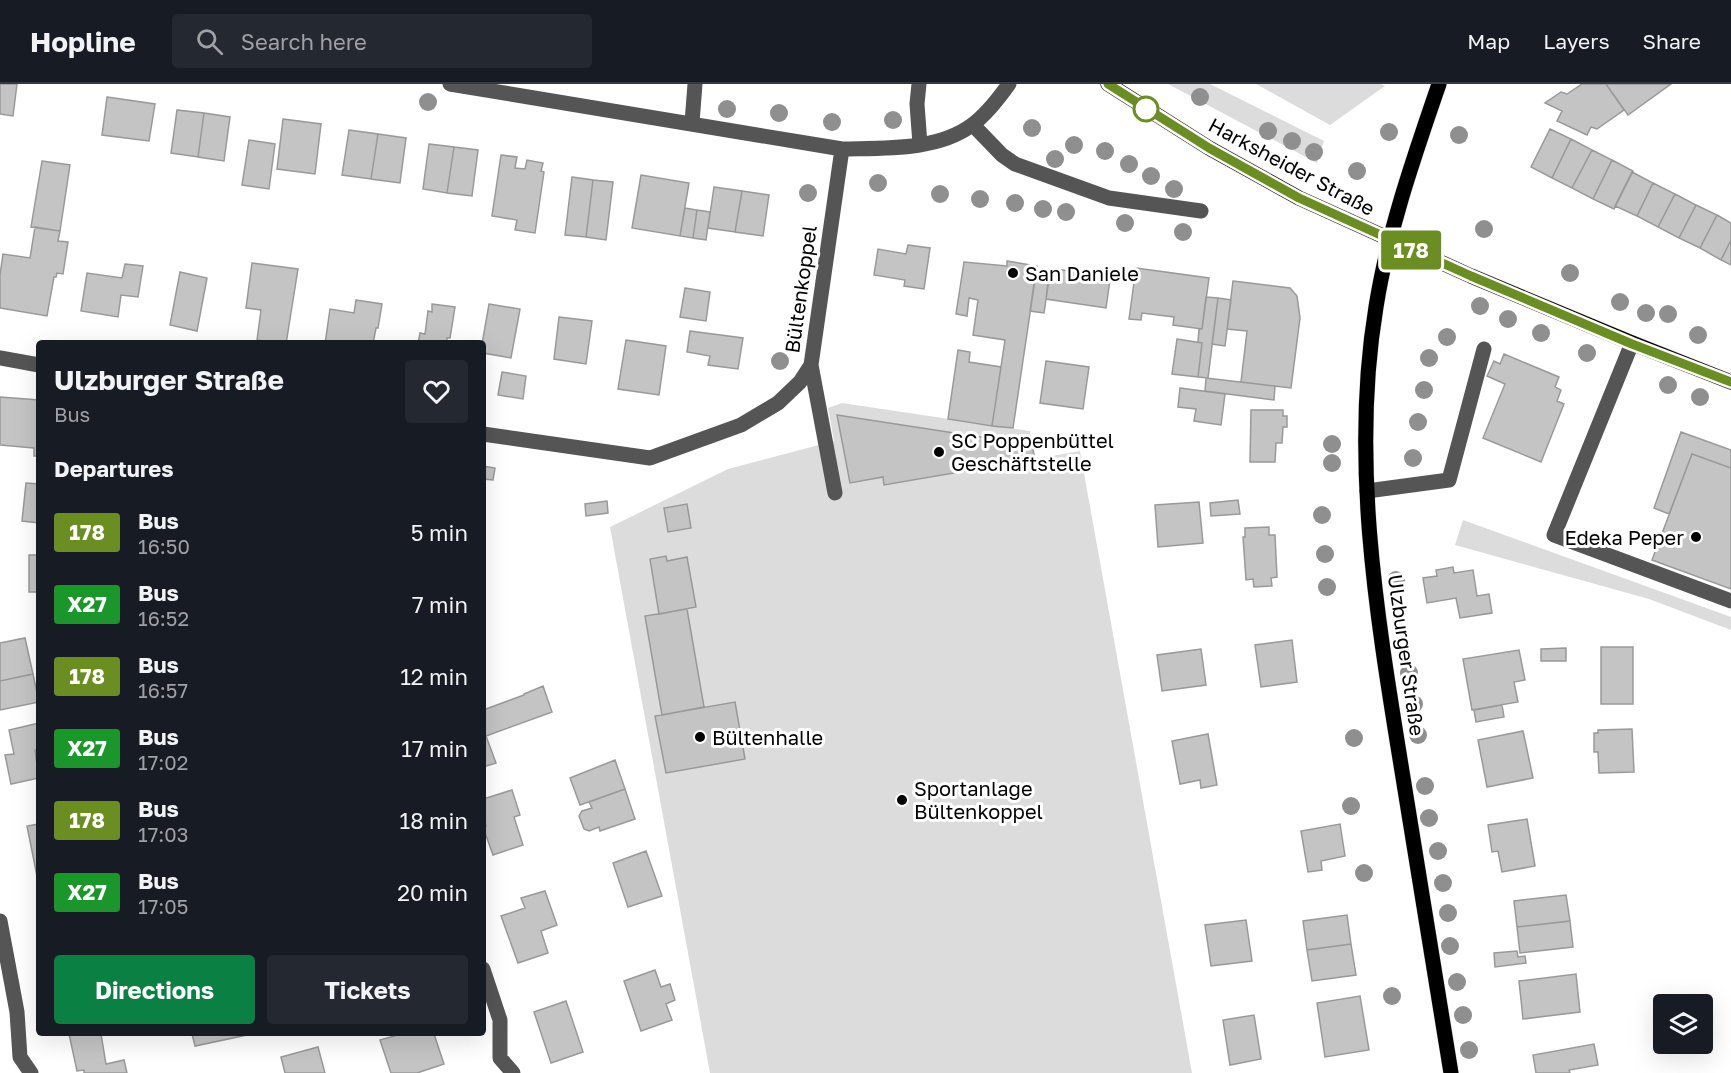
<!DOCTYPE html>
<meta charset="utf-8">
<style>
:root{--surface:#171b24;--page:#242831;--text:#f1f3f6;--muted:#9ea1a6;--line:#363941;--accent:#0b8043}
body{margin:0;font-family:"Golos Text",sans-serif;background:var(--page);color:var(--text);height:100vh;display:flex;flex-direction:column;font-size:22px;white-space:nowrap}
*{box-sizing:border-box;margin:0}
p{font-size:20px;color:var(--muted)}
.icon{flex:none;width:33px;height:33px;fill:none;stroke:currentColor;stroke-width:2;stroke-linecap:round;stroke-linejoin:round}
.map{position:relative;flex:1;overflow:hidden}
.panel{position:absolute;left:36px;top:256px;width:450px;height:696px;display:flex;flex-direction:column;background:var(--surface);border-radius:6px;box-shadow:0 6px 24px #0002}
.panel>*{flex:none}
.badge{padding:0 12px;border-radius:4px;font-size:21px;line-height:39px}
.fabs{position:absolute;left:1653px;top:910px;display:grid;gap:12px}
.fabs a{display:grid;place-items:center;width:60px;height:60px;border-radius:6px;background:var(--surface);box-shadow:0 6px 24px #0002;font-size:30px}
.map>.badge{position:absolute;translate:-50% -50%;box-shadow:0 0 0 3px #fff}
h2{padding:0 18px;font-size:22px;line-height:54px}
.round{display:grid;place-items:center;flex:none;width:63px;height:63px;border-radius:6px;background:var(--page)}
.summary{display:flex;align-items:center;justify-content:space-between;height:102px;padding:0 18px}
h1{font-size:28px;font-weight:700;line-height:45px}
.action{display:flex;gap:12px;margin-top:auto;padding:12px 18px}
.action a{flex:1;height:69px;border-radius:6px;background:var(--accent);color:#fff;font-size:24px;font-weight:700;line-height:69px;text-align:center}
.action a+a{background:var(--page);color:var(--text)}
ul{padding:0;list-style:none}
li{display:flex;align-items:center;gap:18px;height:72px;padding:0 18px}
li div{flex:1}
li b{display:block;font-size:22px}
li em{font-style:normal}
li .badge{min-width:66px;font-weight:700;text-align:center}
header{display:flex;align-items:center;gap:36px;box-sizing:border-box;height:84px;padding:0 30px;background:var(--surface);border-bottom:2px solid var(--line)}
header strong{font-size:28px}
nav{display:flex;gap:33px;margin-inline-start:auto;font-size:21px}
.search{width:420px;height:54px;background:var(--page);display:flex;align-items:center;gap:15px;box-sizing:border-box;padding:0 21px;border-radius:6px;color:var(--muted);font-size:22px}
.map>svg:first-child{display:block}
</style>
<header>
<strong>Hopline</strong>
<div class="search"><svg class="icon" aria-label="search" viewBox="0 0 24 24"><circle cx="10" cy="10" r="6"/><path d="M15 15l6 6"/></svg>Search here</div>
<nav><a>Map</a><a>Layers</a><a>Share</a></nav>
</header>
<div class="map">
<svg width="1731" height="989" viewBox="0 0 1731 989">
<rect width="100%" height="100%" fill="#fff"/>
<path fill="#dcdcdc" d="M1168,0H1210L1324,57L1317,79Z
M1256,0H1381L1385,2L1330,41Z
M842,319L1030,347L1035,375L1080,367L1192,989H710L610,443L728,385L834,357L828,324Z
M1463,436L1731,533V546L1649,515L1455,461Z"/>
<path fill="#c4c4c4" stroke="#999" stroke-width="1.5" d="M0,0H17L13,32L0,30Z
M1582,0H1606L1624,26L1597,45L1591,43L1587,51L1557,37L1562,27L1545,19L1561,8L1567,10Z
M1606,0H1671L1628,31Z
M107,13L155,20L149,57L102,51Z
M177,26L204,29L198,73L171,69Z
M204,29L230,33L224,77L198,73Z
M283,35L321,40L315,90L277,85Z
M1550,45L1571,55L1552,94L1531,83Z
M349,46L378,50L371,95L342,91Z
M378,50L406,54L400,99L371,95Z
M1571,55L1592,66L1572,104L1552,94Z
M249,56L275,60L269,105L242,101Z
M429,60L454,63L447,109L423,105Z
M454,63L478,66L472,112L447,109Z
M1592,66L1612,76L1593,115L1572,104Z
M501,71L517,73L515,84L525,85L527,76L543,79L541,87L544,88L535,149L515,146L517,136L492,132Z
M1612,76L1633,87L1614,125L1593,115Z
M42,77L70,81L60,147L31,143Z
M1632,88L1653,99L1637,132L1615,122Z
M641,91L689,99L680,152L632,144Z
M572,93L593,96L586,153L565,151Z
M593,96L613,98L606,156L586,153Z
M1653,99L1675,110L1658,143L1637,132Z
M714,103L742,107L735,148L708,144Z
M742,107L769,111L763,152L735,148Z
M1675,110L1696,121L1679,154L1658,143Z
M1696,121L1717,131L1700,164L1679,154Z
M685,124L697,126L693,154L680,152Z
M697,126L710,128L706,156L693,154Z
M1717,131L1731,139V156L1721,176L1700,164Z
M35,143L60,147L58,157L68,158L63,190L57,189L56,193H54L47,232L0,224V191L3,170L30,174Z
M1731,156V181L1721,176Z
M908,161L930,164L924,205L904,202L905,196L874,191L878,165L906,170Z
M1007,177L1037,182L1013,344L992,342L1005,256L973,251L978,216L969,214L967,232L956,230L964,178L1007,182Z
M252,179L298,185L286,260L257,256L261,226L246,224Z
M125,180L143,182L138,213L121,211L118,233L81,227L87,189L122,194Z
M1050,184L1082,189L1083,185L1111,189L1106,224L1046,215Z
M1136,184L1209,194L1202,245L1173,241L1174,233L1142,229L1141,236L1129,235Z
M1036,187L1050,188L1044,229L1030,227Z
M180,188L207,194L197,247L170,241Z
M1233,197L1290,204L1297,212L1300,234L1291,304L1241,298L1247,247L1227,245Z
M685,204L710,208L706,237L680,233Z
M1206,213L1218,214L1208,294L1198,293L1202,259L1198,258L1199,245H1202Z
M1218,214L1231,216L1225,262L1212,260Z
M356,216L382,220L378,244H376L373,260H325L330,225L354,229Z
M432,220L455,223L450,254H447V260H418L420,249L425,250L428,227L432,228Z
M489,220L520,225L511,274L483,269L482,260Z
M559,233L592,237L586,280L554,275Z
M690,247L743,254L738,285L708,281L710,272L687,268Z
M1177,255L1202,259L1198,293L1172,290Z
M626,256L666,262L659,311L618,305Z
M958,266L970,268L969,278L1001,283L992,342L948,335Z
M1504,270L1559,293L1555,303L1561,306L1557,317L1564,320L1541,378L1483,354L1505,300L1487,292L1494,277L1500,280Z
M1046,277L1089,283L1083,325L1040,319Z
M502,288L526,292L523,315L498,311Z
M1206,294L1275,302L1274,316L1205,307Z
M1180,304L1225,310L1221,341L1194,337L1196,325L1178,323Z
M0,313L39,316V372H34V364L0,361Z
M1251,326H1283V332H1287V343H1283L1282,359H1276L1275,378H1250Z
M837,331L1032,361L1035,375L884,401L883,393L850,399Z
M1681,348L1731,366V384L1692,370L1669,430L1654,424Z
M1692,370L1731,384V505L1652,476Z
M483,382L495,384L493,396L483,395Z
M26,399L39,400V439L22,437Z
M1238,416L1240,430L1211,432L1210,419Z
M607,417L608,429L586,432L585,420Z
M1199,418L1203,459L1158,463L1155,421Z
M687,420L691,444L668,448L664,424Z
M1269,443V451H1275L1277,493L1271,494L1272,502L1254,503L1253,495L1246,496L1243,453H1245V444Z
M29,471H39V508H29Z
M666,472L667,477L687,473L696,523L659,530L650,475Z
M1453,483L1454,489L1473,486L1477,512L1489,510L1492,529L1460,534L1456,514L1427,519L1423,494L1437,492L1436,486Z
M687,525L704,623L662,631L645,532Z
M25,554L33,590L0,597V559Z
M1292,556L1297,598L1261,603L1255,561Z
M1601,563H1633V620H1601Z
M1566,564V577H1541V565Z
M1201,565L1206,601L1162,607L1157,571Z
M1519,566L1525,596L1514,598L1518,618L1472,626L1463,575Z
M33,590L39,618L0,626V597Z
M543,602L552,628L486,652L496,679L483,683V626L524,611V610Z
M735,618L745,675L666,689L655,632Z
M1502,621L1504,633L1476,638L1474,626Z
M39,639V665L35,666L39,694L11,700L5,671L14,670L9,646Z
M1632,645L1634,688L1599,689L1598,668H1594V649H1598V646Z
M1523,647L1533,694L1487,703L1478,656Z
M1208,650L1217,701L1201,704L1200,696L1180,700L1172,657Z
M615,676L625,705L580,721L570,694Z
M625,705L635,735L600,747L599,743L589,747L584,745L579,732L582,727L592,724L589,718Z
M512,706L520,731L514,733L523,761L493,771L483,743L486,742L483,732V715Z
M1527,735L1535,782L1502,788L1498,767L1492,768L1488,741Z
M39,740V802L27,742Z
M1340,740L1345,772L1321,777L1322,786L1308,788L1301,747Z
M646,767L662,812L628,823L613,779Z
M545,807L557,841L541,847L548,869L518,879L501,832L525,824L521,814Z
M1566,811L1570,837L1517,843L1514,817Z
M1347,831L1351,860L1307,866L1303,837Z
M1246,836L1252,877L1211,882L1205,841Z
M1570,837L1573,863L1520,869L1517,843Z
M1351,860L1356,891L1312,897L1307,866Z
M1517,867L1518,873L1525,872L1526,879L1495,883L1494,869Z
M655,886L661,903L670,900L675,916L666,920L672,936L641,947L624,897Z
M1576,890L1580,928L1523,935L1519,897Z
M1360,912L1369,966L1325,973L1317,919Z
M566,917L583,968L551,979L534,928Z
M1254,931L1261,975L1230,981L1223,936Z
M69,950H101L106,980L124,976L127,989H84V986L77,987Z
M192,950H252L195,962Z
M401,950H434L444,980L417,989H391L380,956Z
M1594,960L1598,981L1569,986L1570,989H1536L1533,971Z
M318,963L325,989H285L281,973Z"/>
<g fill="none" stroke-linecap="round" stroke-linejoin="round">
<g stroke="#dbdbdb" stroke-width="16">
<path id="major" d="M1108,0L1209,64L1299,114L1471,192L1632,259L1731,298
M1439,0C1414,73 1388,147 1376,223C1351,373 1376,527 1400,675C1417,780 1434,884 1451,989"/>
</g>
<path stroke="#555" stroke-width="15" d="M450,0L842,65C884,64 937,67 972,41C986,31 999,14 1009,0
M919,0L917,20L920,60
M692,39L695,0
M973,41L1002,71L1015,80L1109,114L1201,127
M1632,259L1554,451L1731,517
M0,274L39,281
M811,281L835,409
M483,350L650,374L741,341L778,319L800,298L811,281L842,65
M1367,407L1449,396L1484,265
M0,837L17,928L20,973L31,989
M483,885L500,936V974L513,989"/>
<use href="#major" stroke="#000" stroke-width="15"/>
</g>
<g fill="#8f8f8f">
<circle cx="1200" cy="13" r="9"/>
<circle cx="428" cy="18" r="9"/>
<circle cx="727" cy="25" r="9"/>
<circle cx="779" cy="29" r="9"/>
<circle cx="893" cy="36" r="9"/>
<circle cx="832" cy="38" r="9"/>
<circle cx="1032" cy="44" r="9"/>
<circle cx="1268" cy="47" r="9"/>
<circle cx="1389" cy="48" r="9"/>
<circle cx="1459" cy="51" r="9"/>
<circle cx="1292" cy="57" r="9"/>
<circle cx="1074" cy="61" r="9"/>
<circle cx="1105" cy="67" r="9"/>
<circle cx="1314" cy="68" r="9"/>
<circle cx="1055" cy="75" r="9"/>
<circle cx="1129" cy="80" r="9"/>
<circle cx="1357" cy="87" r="9"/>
<circle cx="1151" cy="92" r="9"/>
<circle cx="878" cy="99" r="9"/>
<circle cx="1174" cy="105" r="9"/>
<circle cx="808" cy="109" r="9"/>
<circle cx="940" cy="110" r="9"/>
<circle cx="980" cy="115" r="9"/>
<circle cx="1015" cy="119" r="9"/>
<circle cx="1043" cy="125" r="9"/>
<circle cx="1066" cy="128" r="9"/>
<circle cx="1125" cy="139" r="9"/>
<circle cx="1484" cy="145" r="9"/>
<circle cx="1183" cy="148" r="9"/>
<circle cx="1570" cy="189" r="9"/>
<circle cx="1620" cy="218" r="9"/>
<circle cx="1480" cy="222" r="9"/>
<circle cx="1646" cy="229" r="9"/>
<circle cx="1668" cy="230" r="9"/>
<circle cx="1508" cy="235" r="9"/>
<circle cx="1541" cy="249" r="9"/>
<circle cx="1698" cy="251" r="9"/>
<circle cx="1447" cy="253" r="9"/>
<circle cx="1587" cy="269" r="9"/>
<circle cx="1429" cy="274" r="9"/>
<circle cx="780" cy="277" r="9"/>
<circle cx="1668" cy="301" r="9"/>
<circle cx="1424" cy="306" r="9"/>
<circle cx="1700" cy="313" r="9"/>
<circle cx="1418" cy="338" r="9"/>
<circle cx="1332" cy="360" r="9"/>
<circle cx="1413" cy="374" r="9"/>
<circle cx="1332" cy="379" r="9"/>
<circle cx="1322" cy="431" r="9"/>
<circle cx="1325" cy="470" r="9"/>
<circle cx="1396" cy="496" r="9"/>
<circle cx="1327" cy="503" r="9"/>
<circle cx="1409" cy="589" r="9"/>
<circle cx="1414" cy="620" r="9"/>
<circle cx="1418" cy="651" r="9"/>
<circle cx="1354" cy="654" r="9"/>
<circle cx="1425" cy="702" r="9"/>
<circle cx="1351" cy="722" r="9"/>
<circle cx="1429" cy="734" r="9"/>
<circle cx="1438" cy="767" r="9"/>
<circle cx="1364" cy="789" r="9"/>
<circle cx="1443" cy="799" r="9"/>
<circle cx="1448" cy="829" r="9"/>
<circle cx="1450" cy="862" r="9"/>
<circle cx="1457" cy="898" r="9"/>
<circle cx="1392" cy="912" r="9"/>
<circle cx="1463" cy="931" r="9"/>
<circle cx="1469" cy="966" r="9"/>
</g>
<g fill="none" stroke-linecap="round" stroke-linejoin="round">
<g stroke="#fff" stroke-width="14">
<path id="line" d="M1108,0L1209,64L1299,114L1471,192L1632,260L1731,298"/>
</g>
<use href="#line" stroke="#6b8e23" stroke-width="9"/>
</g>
<circle fill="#fff" stroke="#6b8e23" stroke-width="3" cx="1146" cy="25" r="12"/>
<g fill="#000" stroke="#fff" stroke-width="2">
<circle cx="1013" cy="189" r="6"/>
<circle cx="939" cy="368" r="6"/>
<circle cx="1696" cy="453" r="6"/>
<circle cx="700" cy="653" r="6"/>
<circle cx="902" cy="716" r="6"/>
</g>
<g text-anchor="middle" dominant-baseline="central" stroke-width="6" stroke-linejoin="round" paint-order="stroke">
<g font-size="20" fill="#000" stroke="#fff">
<text transform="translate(1292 82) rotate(28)">Harksheider Straße</text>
<text transform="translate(800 205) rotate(-82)">Bültenkoppel</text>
<text transform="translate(1407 571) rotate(82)">Ulzburger Straße</text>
</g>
<g font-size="20" fill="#000" stroke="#fff" text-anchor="start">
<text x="1025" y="189">San Daniele</text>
<text x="951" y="356">SC Poppenbüttel<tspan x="951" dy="23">Geschäftstelle</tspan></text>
<text x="1684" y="453" text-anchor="end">Edeka Peper</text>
<text x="712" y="653">Bültenhalle</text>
<text x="914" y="704">Sportanlage<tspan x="914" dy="23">Bültenkoppel</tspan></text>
</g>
</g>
</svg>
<div class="fabs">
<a><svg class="icon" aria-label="layers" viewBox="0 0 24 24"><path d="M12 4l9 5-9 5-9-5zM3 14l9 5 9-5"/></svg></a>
</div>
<b class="badge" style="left:1411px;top:166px;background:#6b8e23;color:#fff">178</b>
<section class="panel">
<div class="summary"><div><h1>Ulzburger Straße</h1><p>Bus</p></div><a class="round"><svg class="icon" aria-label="heart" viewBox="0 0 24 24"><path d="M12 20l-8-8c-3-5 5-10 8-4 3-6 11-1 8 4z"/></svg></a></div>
<h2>Departures</h2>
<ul>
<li><span class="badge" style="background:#6b8e23;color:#fff">178</span><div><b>Bus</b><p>16:50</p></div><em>5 min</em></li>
<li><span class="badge" style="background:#1a962b;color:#fff">X27</span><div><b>Bus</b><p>16:52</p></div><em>7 min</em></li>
<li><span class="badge" style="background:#6b8e23;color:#fff">178</span><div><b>Bus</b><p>16:57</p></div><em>12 min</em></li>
<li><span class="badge" style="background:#1a962b;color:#fff">X27</span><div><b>Bus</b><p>17:02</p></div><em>17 min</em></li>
<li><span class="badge" style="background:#6b8e23;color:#fff">178</span><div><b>Bus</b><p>17:03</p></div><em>18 min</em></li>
<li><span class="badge" style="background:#1a962b;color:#fff">X27</span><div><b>Bus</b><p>17:05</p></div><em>20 min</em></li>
</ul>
<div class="action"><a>Directions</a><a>Tickets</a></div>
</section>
</div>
